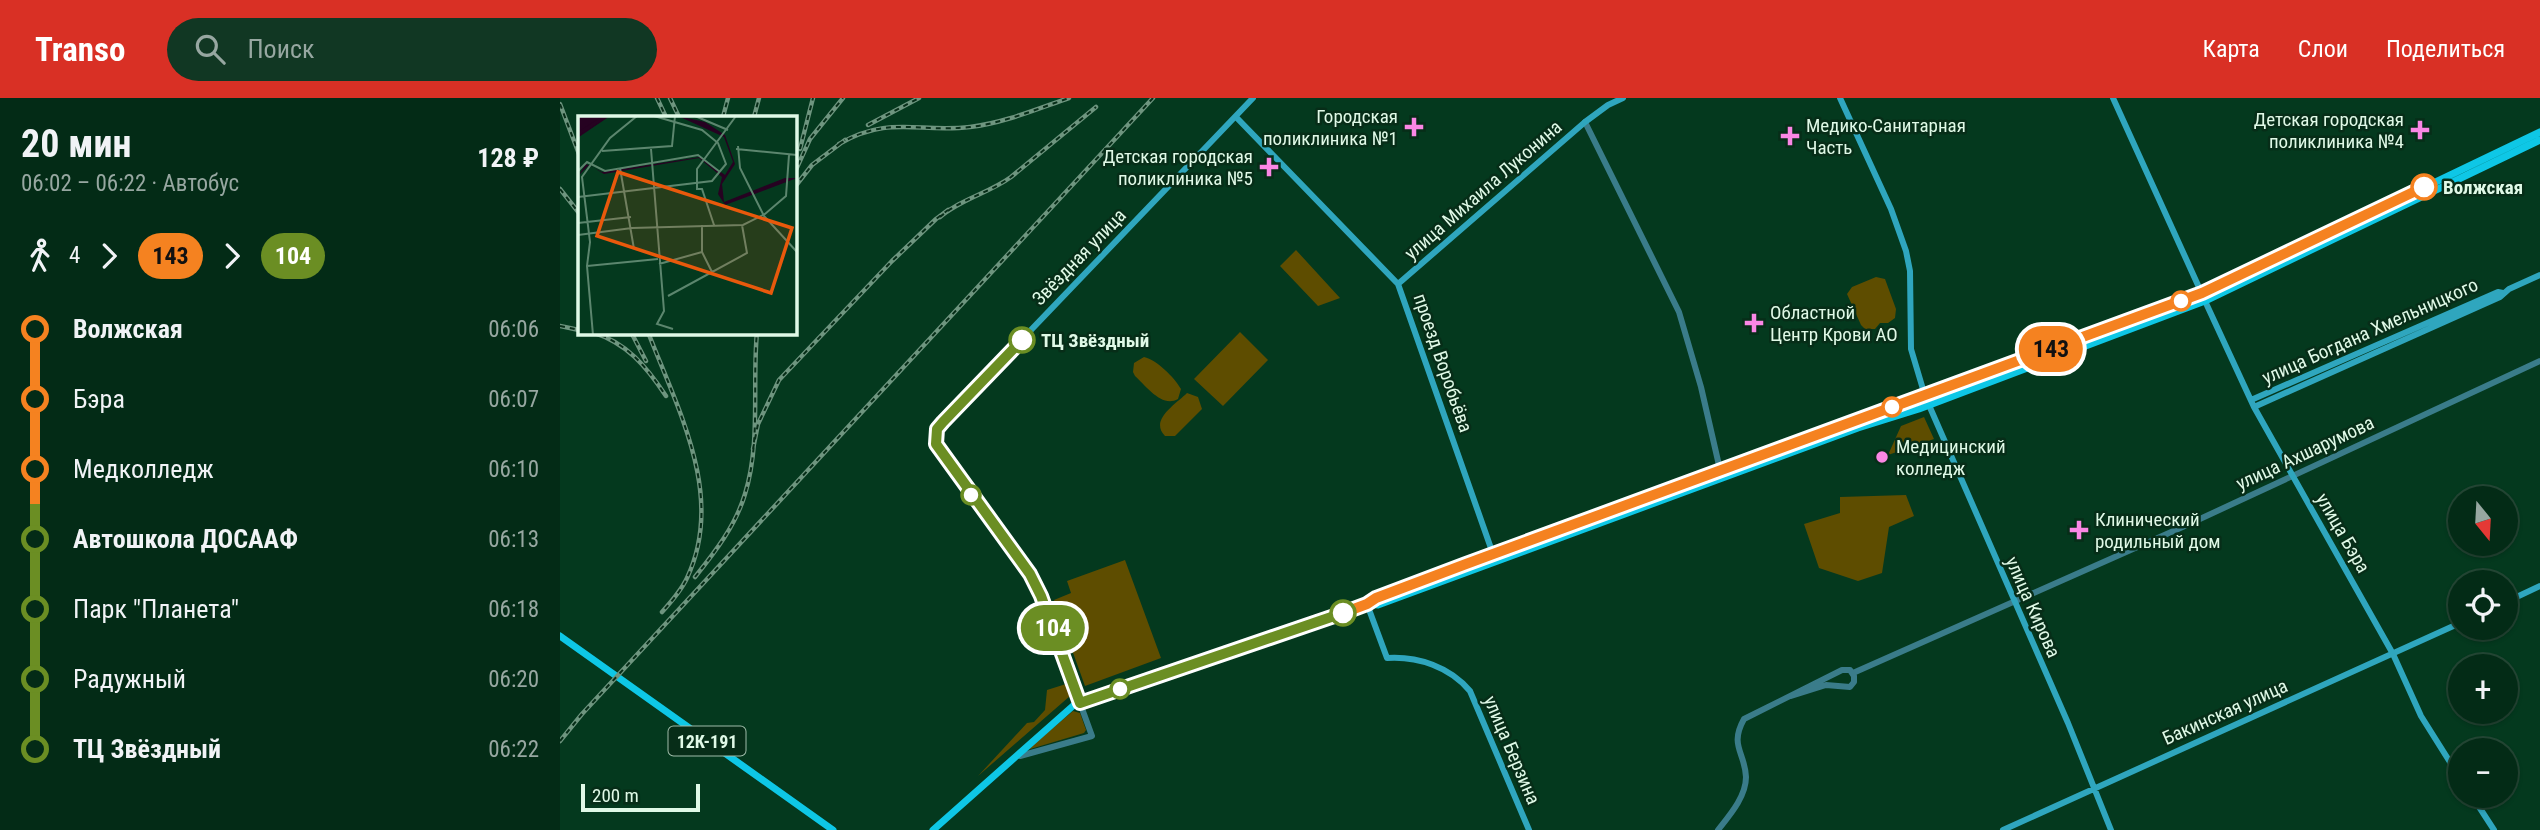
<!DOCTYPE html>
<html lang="ru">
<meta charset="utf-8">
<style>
:root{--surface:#032b16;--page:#113723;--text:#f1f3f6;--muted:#97a7a1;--line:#244735;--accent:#d93025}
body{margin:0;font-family:"Roboto Condensed",sans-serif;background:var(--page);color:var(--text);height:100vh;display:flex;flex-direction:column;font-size:26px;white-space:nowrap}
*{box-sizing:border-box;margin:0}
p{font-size:23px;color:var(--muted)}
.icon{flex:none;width:38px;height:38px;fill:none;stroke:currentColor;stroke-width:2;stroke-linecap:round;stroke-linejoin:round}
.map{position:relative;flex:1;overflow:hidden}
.side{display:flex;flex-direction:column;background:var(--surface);width:560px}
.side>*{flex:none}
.badge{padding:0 14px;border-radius:23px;font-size:24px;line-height:46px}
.needle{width:46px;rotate:162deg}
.fabs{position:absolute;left:1888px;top:388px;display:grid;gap:14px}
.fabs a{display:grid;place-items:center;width:70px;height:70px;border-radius:50%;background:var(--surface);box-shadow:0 2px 5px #0004,0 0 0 2px var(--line);font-size:35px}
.scale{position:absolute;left:21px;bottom:18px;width:119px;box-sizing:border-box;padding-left:7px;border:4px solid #e0f9e7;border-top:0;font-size:19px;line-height:24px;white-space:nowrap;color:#e0f9e7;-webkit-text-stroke:5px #072d18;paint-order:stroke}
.map>.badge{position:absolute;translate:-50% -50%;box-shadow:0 0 0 4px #fff}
.legs{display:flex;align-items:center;gap:10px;height:77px;padding:0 21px;font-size:23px}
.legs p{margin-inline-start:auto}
.overview{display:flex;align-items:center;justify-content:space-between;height:119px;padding:0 21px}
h1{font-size:38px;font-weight:700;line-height:52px}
ul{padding:0 21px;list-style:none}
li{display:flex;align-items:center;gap:24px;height:70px;font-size:26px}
li i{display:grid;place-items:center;width:10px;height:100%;margin:0 9px;background:currentColor}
li i::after{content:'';width:18px;height:18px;margin:-9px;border:5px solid;border-radius:50%;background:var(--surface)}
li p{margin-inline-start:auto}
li:first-child i{background:linear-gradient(#0000 50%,currentColor 0)}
li:last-child i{background:linear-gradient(currentColor 50%,#0000 0)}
header{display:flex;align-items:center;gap:42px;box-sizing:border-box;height:98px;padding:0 35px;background:var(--accent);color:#fff}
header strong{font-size:33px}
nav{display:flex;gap:38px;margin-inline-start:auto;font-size:24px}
.search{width:490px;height:63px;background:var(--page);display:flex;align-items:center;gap:18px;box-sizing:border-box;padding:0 24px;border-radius:38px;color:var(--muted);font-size:26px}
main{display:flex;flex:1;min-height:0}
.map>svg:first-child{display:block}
</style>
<header>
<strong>Transo</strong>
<div class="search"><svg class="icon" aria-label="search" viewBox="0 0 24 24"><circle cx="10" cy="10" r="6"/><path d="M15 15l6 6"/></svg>Поиск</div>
<nav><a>Карта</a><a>Слои</a><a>Поделиться</a></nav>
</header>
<main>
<section class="side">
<div class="overview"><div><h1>20 мин</h1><p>06:02 – 06:22 · Автобус</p></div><b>128 ₽</b></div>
<div class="legs"><svg class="icon" aria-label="walk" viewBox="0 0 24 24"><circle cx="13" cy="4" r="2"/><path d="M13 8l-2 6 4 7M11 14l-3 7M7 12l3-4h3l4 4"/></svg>4<svg class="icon" aria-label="forward" viewBox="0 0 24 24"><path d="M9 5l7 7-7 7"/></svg><b class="badge" style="background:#f58220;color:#111">143</b><svg class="icon" aria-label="forward" viewBox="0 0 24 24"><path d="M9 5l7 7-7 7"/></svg><b class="badge" style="background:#6b8e23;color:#fff">104</b></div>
<ul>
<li><i style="color:#f58220"></i><b>Волжская</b><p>06:06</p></li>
<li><i style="color:#f58220"></i><span>Бэра</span><p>06:07</p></li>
<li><i style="color:#f58220"></i><span>Медколледж</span><p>06:10</p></li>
<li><i style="color:#6b8e23"></i><b>Автошкола ДОСААФ</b><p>06:13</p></li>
<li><i style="color:#6b8e23"></i><span>Парк &quot;Планета&quot;</span><p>06:18</p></li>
<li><i style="color:#6b8e23"></i><span>Радужный</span><p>06:20</p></li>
<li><i style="color:#6b8e23"></i><b>ТЦ Звёздный</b><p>06:22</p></li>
</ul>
</section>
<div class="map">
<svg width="1980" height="732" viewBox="0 0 1980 732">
<rect width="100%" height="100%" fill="#04391e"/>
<path fill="#5e4d00" d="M736,152L780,200L758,208L720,168Z
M1316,179L1325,181L1336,211L1335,220L1328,225H1320L1315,231H1305L1301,227L1287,196L1292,189Z
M680,234L708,262L663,308L634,281Z
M584,259C597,262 614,279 621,291L618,301C602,310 587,289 575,278L573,274L574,265Z
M627,295L638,299L642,311L615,338H605C589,322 616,306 627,295Z
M1364,319L1374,341L1328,357L1341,328Z
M1346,397L1354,418L1329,429L1322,475L1298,483L1259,470L1244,426L1280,415V399Z
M565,462L601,560L525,588L494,502L511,495L507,483Z
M506,586L510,598L418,678L467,625L474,624L485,612L487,592Z
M513,613L520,615L526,632L524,635L467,652Z"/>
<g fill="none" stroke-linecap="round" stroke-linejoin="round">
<path stroke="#3a7c8a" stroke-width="6" d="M1025,24L1119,214L1141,289L1161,376
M1293,575L1627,427L1980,263
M460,658L532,638L520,605
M1158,732C1169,718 1186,699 1186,679C1185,654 1169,648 1184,621L1282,572H1290L1294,578V584L1290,589L1266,587L1231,598"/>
<path stroke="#2fa6be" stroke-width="6" d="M1280,0L1331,111L1346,153L1350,173L1351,251L1365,298L1508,625L1551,732
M1553,0L1642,196
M676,19L838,186L933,456
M838,186L1025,24L1048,7L1063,0
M1645,203L1694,309L1833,556L1861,618L1900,680
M1691,302L1938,194L1943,195
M1694,309L1940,199L1949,191L1980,177
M1946,504L1980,488
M807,506L827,560C858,558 890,569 910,593L969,732
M520,605L481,498L470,476L381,355L375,339L383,324L693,0
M1912,698L1934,732
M1443,732L1900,525"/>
<path stroke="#0ec7e6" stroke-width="7" d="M808,506L818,507L1298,330L1359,311L1645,203L1980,42
M0,538L273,732
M373,732L514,607L807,506L816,500L933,456L1642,196L1980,34"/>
<g stroke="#6e957f" stroke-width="4.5">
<path id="rail" d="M97,0L106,19
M110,0L119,19
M0,6L19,56
M163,19L168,0
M194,19L199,0
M308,27L359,0
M279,46C329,17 358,35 410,29C444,25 477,11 509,0
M240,51L253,0
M234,76L250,41L283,0
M234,90L252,67L285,42
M0,91L19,115
M380,119C401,101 429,95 451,79L536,9
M0,228L19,232
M32,234C67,245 86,268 106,298
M71,234L86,263
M88,234C117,310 166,398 127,480C121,493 111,504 102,514
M193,351L198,326L219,282L332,163L376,121L388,112
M135,479C155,454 176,427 185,396C201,345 192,287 197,234
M0,643L22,616L593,0"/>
</g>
<use href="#rail" stroke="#072d18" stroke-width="2" stroke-dasharray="5" stroke-linecap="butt"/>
</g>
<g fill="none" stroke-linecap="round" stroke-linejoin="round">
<g stroke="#fff" stroke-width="16">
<path id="line-1" d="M783,515L807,506L816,500L906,466L1642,195L1864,89"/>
</g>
<g stroke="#fff" stroke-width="16">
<path id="line-2" d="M462,242L383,324L377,331L376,346L470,476L481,498L520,605L783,515"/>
</g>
<use href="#line-1" stroke="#f58220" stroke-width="10"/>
<use href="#line-2" stroke="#6b8e23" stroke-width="10"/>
</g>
<g fill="#fb87e5" stroke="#072d18" stroke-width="2.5">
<path d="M850.5 18.5h7v7h7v7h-7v7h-7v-7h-7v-7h7z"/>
<path d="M1856.5 21.5h7v7h7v7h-7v7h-7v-7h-7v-7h7z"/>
<path d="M1226.5 27.5h7v7h7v7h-7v7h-7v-7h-7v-7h7z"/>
<path d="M705.5 58.5h7v7h7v7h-7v7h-7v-7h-7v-7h7z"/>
<path d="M1190.5 214.5h7v7h7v7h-7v7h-7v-7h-7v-7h7z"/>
<circle cx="1322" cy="359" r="7"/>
<path d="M1515.5 421.5h7v7h7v7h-7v7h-7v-7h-7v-7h7z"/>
</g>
<g fill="#fff" stroke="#f58220" stroke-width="3.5">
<circle cx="1864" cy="89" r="12"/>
<circle cx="1621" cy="203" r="9"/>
<circle cx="1332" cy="309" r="9"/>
</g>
<g fill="#fff" stroke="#6b8e23" stroke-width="3.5">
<circle cx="462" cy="242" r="12"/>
<circle cx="411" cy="397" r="9"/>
<circle cx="783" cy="515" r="12"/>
<circle cx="560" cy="591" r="9"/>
</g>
<g text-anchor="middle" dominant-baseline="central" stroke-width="5" stroke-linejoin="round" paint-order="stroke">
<rect fill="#072d18" stroke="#9fbca9" stroke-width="2" x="108.5" y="628.5" width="77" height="29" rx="5"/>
<g font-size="18" font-weight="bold" fill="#e0f9e7">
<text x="147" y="643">12К-191</text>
</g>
<g font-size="19" fill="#e0f9e7" stroke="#072d18" text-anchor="start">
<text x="838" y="18" text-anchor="end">Городская<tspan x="838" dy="22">поликлиника №1</tspan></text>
<text x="1844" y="21" text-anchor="end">Детская городская<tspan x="1844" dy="22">поликлиника №4</tspan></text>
<text x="1246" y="27">Медико-Санитарная<tspan x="1246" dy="22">Часть</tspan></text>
<text x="693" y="58" text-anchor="end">Детская городская<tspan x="693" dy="22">поликлиника №5</tspan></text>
<text x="1210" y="214">Областной<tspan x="1210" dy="22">Центр Крови АО</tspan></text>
<text x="1336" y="348">Медицинский<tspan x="1336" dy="22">колледж</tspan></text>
<text x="1535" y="421">Клинический<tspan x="1535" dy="22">родильный дом</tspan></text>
</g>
<g font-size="19" font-weight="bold" fill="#e0f9e7" stroke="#072d18" text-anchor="start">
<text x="1883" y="89">Волжская</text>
<text x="481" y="242">ТЦ Звёздный</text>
</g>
<g font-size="19" fill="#e0f9e7" stroke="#072d18">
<text transform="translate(923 92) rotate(-41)">улица Михаила Луконина</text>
<text transform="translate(519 159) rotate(-46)">Звёздная улица</text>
<text transform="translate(1810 233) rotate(-24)">улица Богдана Хмельницкого</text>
<text transform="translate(883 265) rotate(71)">проезд Воробьёва</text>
<text transform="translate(1745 355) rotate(-25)">улица Ахшарумова</text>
<text transform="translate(1783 435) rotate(60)">улица Бэра</text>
<text transform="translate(1473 509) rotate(66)">улица Кирова</text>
<text transform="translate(1665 614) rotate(-24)">Бакинская улица</text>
<text transform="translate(952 652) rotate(67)">улица Берзина</text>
</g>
</g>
<g transform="translate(18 18)">
<rect width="219" height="219" fill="#04391e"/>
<path d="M0,0H32L1,21ZM100,0L127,6L147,19L157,48L144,68L146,86L207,62H219L147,89L140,78L144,61L121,42L26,58L11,49L0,60L8,48L24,56L122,41L147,59L155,46L146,21Z" fill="#260221"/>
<path fill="none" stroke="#260221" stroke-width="3.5" d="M0,18L28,0"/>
<path fill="none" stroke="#5c866e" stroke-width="2" d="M117,0L150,14M160,30L162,52L186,100L219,136M73,33L86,195L79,208L95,213M158,33L219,39M24,35L94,30L97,0M42,52L56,133M0,55L9,46L27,55L120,39L142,56M0,81L134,65L148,48L140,27L124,14L76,0M0,107L53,101M124,109V136L134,156M136,109L124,73H119V53L158,0M0,119L54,112L165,109L187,98L208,80L211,39M81,148L124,136M9,150L80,143M90,180L169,137L164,109M15,219L9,150L12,126L4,61L32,22L59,0"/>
<path fill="#e8590c" fill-opacity="0.15" stroke="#e8590c" stroke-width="3.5" d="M40,56L214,112L193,177L19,120Z"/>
<rect width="219" height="219" fill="none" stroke="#e0f9e7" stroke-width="3.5"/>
</g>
</svg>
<div class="fabs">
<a><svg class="needle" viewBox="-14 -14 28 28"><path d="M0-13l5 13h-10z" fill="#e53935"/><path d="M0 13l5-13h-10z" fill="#97a7a1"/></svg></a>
<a><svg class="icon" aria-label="locate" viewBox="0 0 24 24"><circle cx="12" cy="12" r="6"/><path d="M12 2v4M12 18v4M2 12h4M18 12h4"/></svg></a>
<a>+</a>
<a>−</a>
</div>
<div class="scale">200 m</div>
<b class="badge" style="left:1491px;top:251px;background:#f58220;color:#111">143</b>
<b class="badge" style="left:493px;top:530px;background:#6b8e23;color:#fff">104</b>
</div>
</main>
